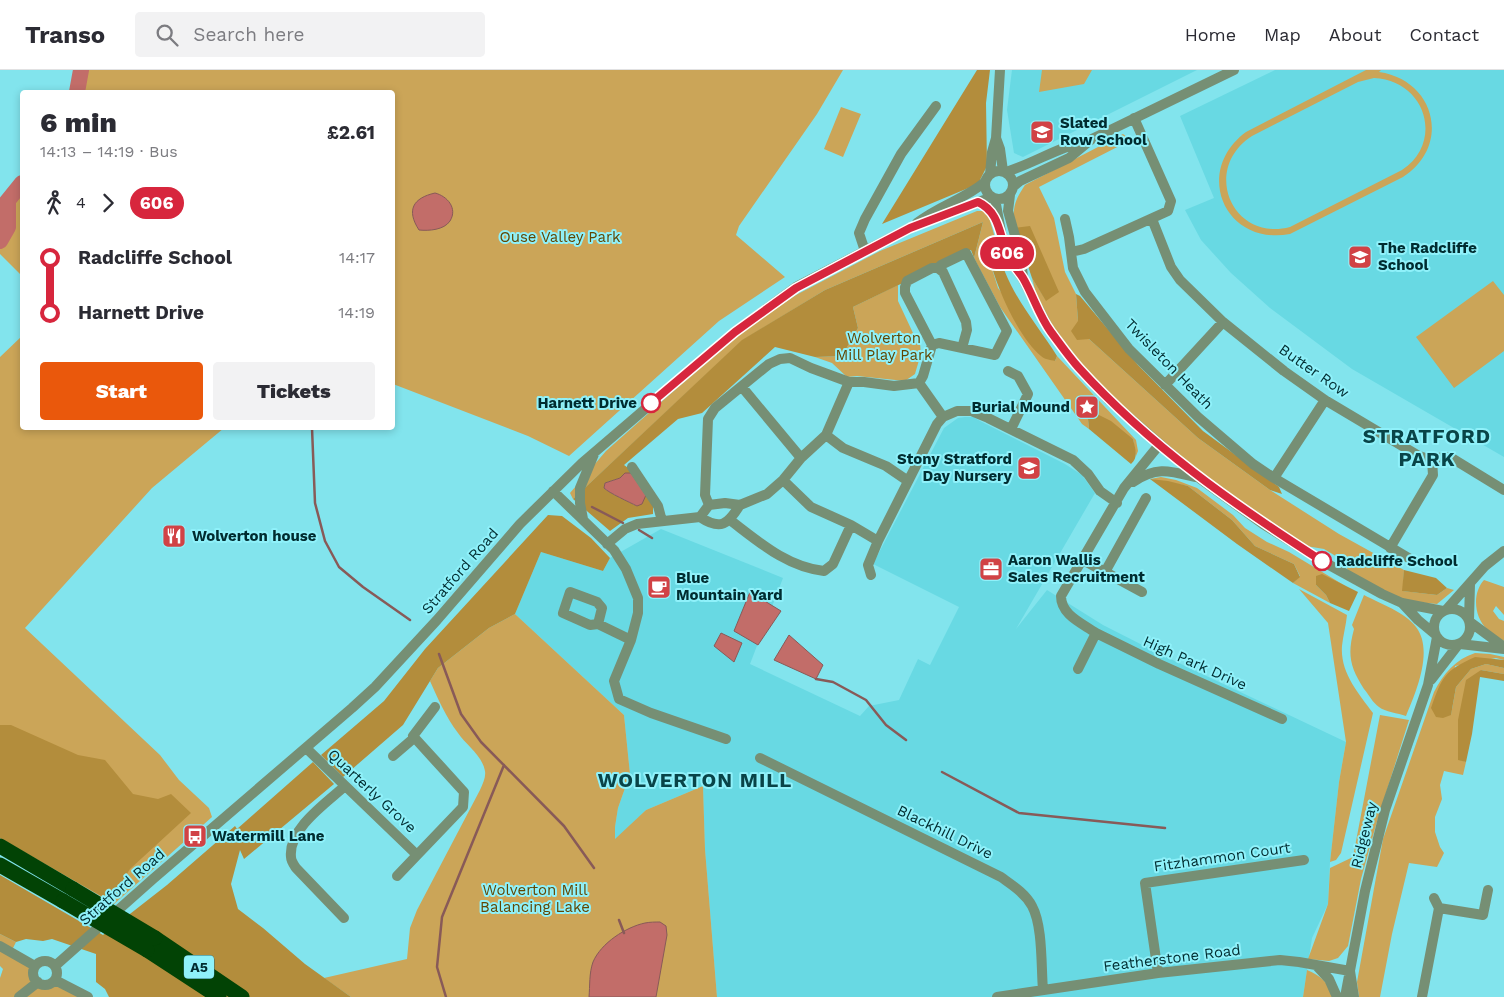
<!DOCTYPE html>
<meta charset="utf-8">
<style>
:root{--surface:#fff;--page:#f2f2f3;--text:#2b2b33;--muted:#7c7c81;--line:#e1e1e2;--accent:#ea580c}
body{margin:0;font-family:"Work Sans",sans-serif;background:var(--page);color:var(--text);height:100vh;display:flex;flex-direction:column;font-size:19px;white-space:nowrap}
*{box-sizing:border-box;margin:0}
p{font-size:16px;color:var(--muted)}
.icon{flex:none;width:28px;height:28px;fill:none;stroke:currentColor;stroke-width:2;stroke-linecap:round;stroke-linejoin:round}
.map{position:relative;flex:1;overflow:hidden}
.sheet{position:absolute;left:20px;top:20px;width:375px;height:340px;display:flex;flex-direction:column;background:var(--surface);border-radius:5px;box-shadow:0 2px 8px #0003}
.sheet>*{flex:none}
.badge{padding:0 10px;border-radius:16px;font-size:18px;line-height:32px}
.map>.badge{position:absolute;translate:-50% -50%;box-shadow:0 0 0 2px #fff}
.legs{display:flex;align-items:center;gap:8px;height:55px;padding:0 20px;font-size:16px}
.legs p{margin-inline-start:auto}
.headline{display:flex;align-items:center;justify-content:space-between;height:85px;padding:0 20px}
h1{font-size:28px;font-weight:800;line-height:38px}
.primary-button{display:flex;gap:10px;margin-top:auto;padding:10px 20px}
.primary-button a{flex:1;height:58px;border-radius:5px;background:var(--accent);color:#fff;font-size:20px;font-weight:800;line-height:58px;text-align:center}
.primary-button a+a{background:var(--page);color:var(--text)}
ul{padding:0 20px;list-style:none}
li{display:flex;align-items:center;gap:18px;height:55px;font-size:19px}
li i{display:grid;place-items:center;width:8px;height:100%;margin:0 6px;background:currentColor}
li i::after{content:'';width:12px;height:12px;margin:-6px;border:4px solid;border-radius:50%;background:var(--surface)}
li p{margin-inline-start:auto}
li:first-child i{background:linear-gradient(#0000 50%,currentColor 0)}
li:last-child i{background:linear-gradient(currentColor 50%,#0000 0)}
header{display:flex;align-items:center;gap:30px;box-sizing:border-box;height:70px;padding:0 25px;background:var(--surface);border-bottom:1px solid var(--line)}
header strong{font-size:24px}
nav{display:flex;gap:28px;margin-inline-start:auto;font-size:18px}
.search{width:350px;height:45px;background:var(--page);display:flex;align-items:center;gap:12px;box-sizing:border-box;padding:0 18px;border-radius:5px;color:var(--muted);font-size:19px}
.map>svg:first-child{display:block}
</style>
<header>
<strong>Transo</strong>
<div class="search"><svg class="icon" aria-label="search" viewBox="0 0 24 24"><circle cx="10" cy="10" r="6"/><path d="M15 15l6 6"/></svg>Search here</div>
<nav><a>Home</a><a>Map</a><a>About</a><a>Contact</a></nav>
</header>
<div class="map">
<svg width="1504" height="927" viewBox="0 0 1504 927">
<rect width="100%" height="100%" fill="#82e4ed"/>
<path fill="#68d9e3" d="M1012,0H1197L1023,87L1014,83L1007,40Z
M1275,0H1504V387L1352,299L1270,238L1231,203L1201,170L1185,140L1214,128L1180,46Z
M965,347H973L982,352L1065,394L1082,405L1095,423L1016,559L1047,520L1103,555L1162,585L1346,672L1339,712L1330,792L1328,834L1312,868L1303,927H717L705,779L703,716L646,740L615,770V757L618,738L630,704L624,645L515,544L541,482L603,501L610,488L661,459L783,508L750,594L860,646L869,636L899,630L918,589L930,595L959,537L873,494L944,358L958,348Z"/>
<path fill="#cba558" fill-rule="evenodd" d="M80,0H843L817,44L739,156L736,165L785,207L719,251L569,386L528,366L393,314L392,22H69Z
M1042,0H1092L1084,14L1039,22Z
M1366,0H1381L1379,2C1435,10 1452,75 1403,107L1290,164C1224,176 1193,101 1246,62ZM1374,8C1425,10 1445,71 1402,100L1290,157C1232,172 1201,99 1252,66L1358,12Z
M841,37L861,44L843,87L824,79Z
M1123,64L1131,70L1039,117L1054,148L1065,202L1076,224L1078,251L1089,269L1198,368L1270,420L1339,464L1404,500L1403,521L1437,525L1447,518L1454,520L1437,534L1405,531L1352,505L1339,488L1324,479L1300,475L1242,437L1163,375L1099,315L1058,266L1038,232L1032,208L1046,230C1037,210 1010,159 1014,140C1015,130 1020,123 1025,115Z
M22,116V206L0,184V159Z
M977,141H985L988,144L1001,188L994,176L987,174L988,186L998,218L1055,291L1057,286L1136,370L1138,381L1136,386L1133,369L1088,349L1089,359L1082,354L1000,237L974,188L983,152L825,220L743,270L573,429L570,423L606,381L739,263L796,225L880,181Z
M1493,211L1504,225V281L1454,318L1416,267Z
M898,215V231L913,263C926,273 919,290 915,304L905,311L857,306L847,307L832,293L815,287L842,286L858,258L853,237Z
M22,266V358H224L152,418L25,558L160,685L179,710L209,738L212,747L114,834L0,768V287Z
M1161,407L1176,410L1197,418L1233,445L1245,458L1267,472L1289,482L1347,517L1322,505L1316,515L1326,525L1330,533L1293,513L1300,506L1294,494L1255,476L1232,450L1188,416L1150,409Z
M1484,510L1504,517V545L1496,536L1493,541L1499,549L1504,551V571C1498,567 1492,564 1487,559C1474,547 1472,523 1484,510Z
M1299,519L1347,545C1346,555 1343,566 1342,576C1340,602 1358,623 1373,643L1341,783L1336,790L1330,792L1339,712L1346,672L1328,553Z
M1364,525C1381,534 1405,542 1416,557C1434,580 1416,622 1406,646C1398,643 1385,642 1379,637C1373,633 1369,625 1364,619C1350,597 1347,585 1354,559L1352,555Z
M515,544L624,645L630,704L618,738L615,757V769L646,740L703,716L705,779L717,927H351L324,908L407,889L410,858L417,840L480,720C483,713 486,707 485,701C482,685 466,675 458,663C446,647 438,629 430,611L438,598L489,558Z
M1475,583L1490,584L1504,587V590L1496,588L1455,596L1451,645L1456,617L1471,599L1486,594L1504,598V604L1481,600L1458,689L1466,692L1463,705L1444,701L1440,715L1442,729L1435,747V762L1440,777L1444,783L1437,797L1409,793L1392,864L1380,927H1359L1357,912L1383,769L1434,622C1443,604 1456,589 1475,583Z
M1380,645L1409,650L1376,755L1361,809L1348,876L1338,888L1329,891L1308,889L1328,834L1330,798L1353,787Z
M0,864L16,872L11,882L33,900L35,909L19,927H0V908L3,899L0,896Z
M1307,900C1321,906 1329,913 1334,927H1303Z
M53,911L88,927H20L40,914H48Z"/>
<path fill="#b38d3c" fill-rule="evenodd" d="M977,0H990L986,33L987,96L978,114L882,154Z
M983,152L974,188L971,180L853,237L858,258L842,286L815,287L775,277L702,343L678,349L624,395L631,400L653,436V444L628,448L610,461L573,429L742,270L825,220ZM625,403L637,436C629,432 609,423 604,418L605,413L620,408Z
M1030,156L1059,222L1046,231L1032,208L1015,158Z
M987,173C999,179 1001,190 1005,202C1017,232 1040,259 1057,286L1055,291C1050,290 1044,289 1041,286C1017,267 989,203 987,173Z
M1076,224L1080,226L1138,295L1203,361L1279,417L1282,424L1270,420L1198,368L1089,269L1077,270L1071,261L1078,251Z
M1097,344L1111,351L1133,369C1135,378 1139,387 1131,394L1089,359L1088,349Z
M1150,409L1168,411L1188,416L1232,450L1255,476L1294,494L1300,507L1293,513L1237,474Z
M548,445L562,446L591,468L610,488L603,501L541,482L515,544L489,558L438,598L403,655L343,707L321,685L384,631L425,579Z
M1404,500L1436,508L1447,518L1437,525L1402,521Z
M1322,504L1358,522L1349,541L1330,533L1326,525L1316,515V506Z
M1475,587L1504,590V598L1486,594L1471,599L1456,617L1451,645L1443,648L1436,647L1431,638C1442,607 1444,601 1475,587Z
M1481,600L1504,604V611L1480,607L1472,664L1466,692L1458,690V650L1466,610Z
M0,655H11L78,685L105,690L133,724L158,729L171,724L191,743L130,799L110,831L0,768Z
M313,692L334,714L244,789L240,780L231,814L238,839L263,858L305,894L351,927H109L105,919L96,912V884L52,869L43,871L26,869L16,872L0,864V805L103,865L167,815L235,756L237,759Z"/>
<path fill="#c26d69" stroke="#885a58" d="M435,123C447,126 458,138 450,151C444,160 429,161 419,160C406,140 413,128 435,123Z
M625,403H631L646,425L642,434L637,436C629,432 609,423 604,418L605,413L620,408Z
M750,522L781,541L758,575L734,561Z
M721,563L742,573L734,592L714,576Z
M789,565L823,595L816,609L774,590Z
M660,852L666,856L667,865L656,927H589C590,916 589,903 593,892C601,873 626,857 645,853C650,852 655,852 660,852Z"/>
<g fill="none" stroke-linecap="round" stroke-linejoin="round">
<path stroke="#885a58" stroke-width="2.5" d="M312,358L315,433L325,471L339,497L363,517L410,550
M592,437L623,453
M639,460L652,468
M439,584L461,644L481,672L564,756L594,798
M816,609L833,612L866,630L886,655L906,670
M942,702L1019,743L1165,758
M619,850L624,863
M446,927L437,897L442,847L504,695"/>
<path stroke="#c26d69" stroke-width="16" d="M77,22L81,0
M1,139L22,113
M0,171L8,157V133"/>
<path stroke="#768f74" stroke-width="10" d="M996,68L1000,79L1003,101
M985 115a14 14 0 1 1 28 0a14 14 0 1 1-28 0Z
M1006,102C1035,93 1060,76 1089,70
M990,104L992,82L996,68L1000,0
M1014,116L1020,111L1069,88L1092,69L1234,0
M1010,125L1008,141L1021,187L1023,208
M995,129L1003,173L1010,190L1023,209L1049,259L1077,296L1109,330L1199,408L1263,454L1322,491L1382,524L1402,533L1443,541
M1065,149L1069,167L1073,198L1085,222L1129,279L1198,347L1253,394L1274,408L1412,490
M1152,149L1171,197L1180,210L1223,252L1284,301L1325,330L1419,386C1434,392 1437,386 1450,387L1504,420
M917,153C938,136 965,129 985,112
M865,181L859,163L865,149L901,84L936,36
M1071,182L1084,179L1168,141L1171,131L1134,48
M932,275L939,273L995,285L1007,261L966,183L941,195L938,198
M1008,301L1018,306L1028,324L1011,359
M919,313L923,306L932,275L905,223V217L907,211L932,198H938L943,202L966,252L967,260L962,278
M1165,315L1223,252
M742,317L801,388
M826,365L843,378L886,396L908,411
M632,397L658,436L662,451
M1274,408L1325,330
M783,410L811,437L851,455L878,471
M1133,412C1157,396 1170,401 1195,407
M553,421L614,480L626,499L638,528V543L631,570L614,611L619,629L651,643L726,669
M709,435L705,425L708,349L715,338L769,294L780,289L790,288L811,298L849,312H864L894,316L919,313L943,347
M700,447C721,461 728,454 740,435
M583,449L580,433V418L594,384
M730,450C759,472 787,497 824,501L833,494L851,455
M607,474L625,459L637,454L700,447L709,435L725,433L740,435L767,424L783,410L801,388L826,365L849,312
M1390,478L1433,405L1432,390
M1083,490L1142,522
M1105,502L1146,428
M871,505L868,495L878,471L937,354L943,347L957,341H971L988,348L1073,390L1088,404L1100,421L1117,433
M1402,533L1418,550L1436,565
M1434 557a18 18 0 1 1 36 0a18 18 0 1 1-36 0Z
M1446,540L1485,496L1504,481
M1469,550L1470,514
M1470,552L1504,577
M598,554L602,538L597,532L570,522L563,543L590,555L598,554L631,570
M1096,563L1159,594L1282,649
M1460,574L1504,579
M1078,599L1096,563C1082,553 1061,545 1061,526L1124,418L1159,375
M1431,610L1458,575
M306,678L417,785
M393,686L414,668
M760,688L1001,807C1012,815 1025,823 1032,836C1043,856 1041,897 1043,920
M397,806L463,737L464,722L413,666L435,637
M1434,828L1439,838
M344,848L296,798C294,795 291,791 291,787C288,759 326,733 345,716
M0,876L35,896
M33 903a12 12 0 1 1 24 0a12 12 0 1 1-24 0Z
M1316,895L1329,909L1337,927
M55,896L153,809L352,638L375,617L437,550L520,454L582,393L735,262L796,217L865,181L910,158L992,127
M1158,903L1145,813L1304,790
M55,910L88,927
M19,927L38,912
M997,927L1158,903L1280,890L1299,892L1350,901L1354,927
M1345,927L1365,821L1385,740L1428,615L1437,567
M1422,927L1439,838L1483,845L1488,820"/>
<path stroke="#024305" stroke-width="15" d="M0,776L73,819
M0,795L63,831
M155,868L242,927
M147,880L219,927"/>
<path stroke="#024305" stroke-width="15" d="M73,819L155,868
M63,831L147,880"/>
</g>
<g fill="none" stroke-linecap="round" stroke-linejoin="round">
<g stroke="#fff" stroke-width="11">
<path id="line-1" d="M651,333L735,262L796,218L910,158L978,132C1002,143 999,170 1010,190C1014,196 1019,202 1023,208C1033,225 1039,246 1051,262C1060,274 1069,287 1079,298C1150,376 1233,434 1322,491"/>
</g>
<use href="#line-1" stroke="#d7263d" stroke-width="8"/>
</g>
<defs>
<g id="school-square" transform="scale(1.25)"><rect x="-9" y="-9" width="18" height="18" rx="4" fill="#d14245" stroke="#8ff1fa"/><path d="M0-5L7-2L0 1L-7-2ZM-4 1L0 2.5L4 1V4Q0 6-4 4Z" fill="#fff"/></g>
<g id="sight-square" transform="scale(1.25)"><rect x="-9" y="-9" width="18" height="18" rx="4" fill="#d14245" stroke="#8ff1fa"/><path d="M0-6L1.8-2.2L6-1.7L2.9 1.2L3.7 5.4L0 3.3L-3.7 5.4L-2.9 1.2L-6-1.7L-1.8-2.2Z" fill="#fff"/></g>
<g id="restaurant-square" transform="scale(1.25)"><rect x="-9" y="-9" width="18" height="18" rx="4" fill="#d14245" stroke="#8ff1fa"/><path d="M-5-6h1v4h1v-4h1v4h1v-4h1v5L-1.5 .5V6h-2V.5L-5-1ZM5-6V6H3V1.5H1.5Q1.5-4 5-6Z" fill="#fff"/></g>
<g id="office-square" transform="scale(1.25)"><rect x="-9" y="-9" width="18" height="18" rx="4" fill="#d14245" stroke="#8ff1fa"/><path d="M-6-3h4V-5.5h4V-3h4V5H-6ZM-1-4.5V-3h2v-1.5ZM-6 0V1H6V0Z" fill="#fff"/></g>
<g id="cafe-square" transform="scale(1.25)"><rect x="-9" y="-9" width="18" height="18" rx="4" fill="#d14245" stroke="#8ff1fa"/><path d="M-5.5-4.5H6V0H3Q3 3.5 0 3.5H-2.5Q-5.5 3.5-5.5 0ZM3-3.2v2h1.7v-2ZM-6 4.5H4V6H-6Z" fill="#fff"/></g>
<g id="bus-square" transform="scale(1.25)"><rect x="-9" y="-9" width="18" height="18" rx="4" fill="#d14245" stroke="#8ff1fa"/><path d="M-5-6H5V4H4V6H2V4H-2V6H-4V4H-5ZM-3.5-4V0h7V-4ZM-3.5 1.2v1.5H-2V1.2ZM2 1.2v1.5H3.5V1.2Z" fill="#fff"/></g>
</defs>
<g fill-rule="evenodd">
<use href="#school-square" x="1042" y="62"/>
<use href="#school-square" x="1360" y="187"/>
<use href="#sight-square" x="1087" y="337"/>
<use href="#school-square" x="1029" y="398"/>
<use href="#restaurant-square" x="174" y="466"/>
<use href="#office-square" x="991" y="499"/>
<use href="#cafe-square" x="659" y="517"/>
<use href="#bus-square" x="195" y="766"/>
</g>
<g fill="#fff" stroke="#d7263d" stroke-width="2.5">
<circle cx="651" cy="333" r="9"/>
<circle cx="1322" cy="491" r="9"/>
</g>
<g text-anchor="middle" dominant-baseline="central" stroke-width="4" stroke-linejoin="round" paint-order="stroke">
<rect fill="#8ff1fa" stroke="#2b676d" stroke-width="1" x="184" y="885.5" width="30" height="23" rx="4"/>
<g font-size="14" font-weight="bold" fill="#002c30">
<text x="199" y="897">A5</text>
</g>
<g font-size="15" font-weight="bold" fill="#002c30" stroke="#8ff1fa" text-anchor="start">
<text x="1060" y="53">Slated<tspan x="1060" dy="17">Row School</tspan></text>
<text x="1378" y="178">The Radcliffe<tspan x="1378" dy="17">School</tspan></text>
<text x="1070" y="337" text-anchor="end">Burial Mound</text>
<text x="1012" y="389" text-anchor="end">Stony Stratford<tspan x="1012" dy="17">Day Nursery</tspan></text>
<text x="192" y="466">Wolverton house</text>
<text x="1008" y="490">Aaron Wallis<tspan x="1008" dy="17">Sales Recruitment</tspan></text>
<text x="676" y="508">Blue<tspan x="676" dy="17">Mountain Yard</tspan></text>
<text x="212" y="766">Watermill Lane</text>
</g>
<g font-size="15" fill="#614603" stroke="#8ff1fa">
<text x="560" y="167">Ouse Valley Park</text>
<text x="884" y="268">Wolverton<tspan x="884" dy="17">Mill Play Park</tspan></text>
<text x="535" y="820">Wolverton Mill<tspan x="535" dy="17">Balancing Lake</tspan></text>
</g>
<g font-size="15" fill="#002c30" stroke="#8ff1fa">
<text transform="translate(1169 294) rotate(46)">Twisleton Heath</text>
<text transform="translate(1314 301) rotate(35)">Butter Row</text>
<text transform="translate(460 501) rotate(-49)">Stratford Road</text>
<text transform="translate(1195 593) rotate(24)">High Park Drive</text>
<text transform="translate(372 721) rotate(43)">Quarterly Grove</text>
<text transform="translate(945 762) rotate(26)">Blackhill Drive</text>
<text transform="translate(1364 765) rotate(-76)">Ridgeway</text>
<text transform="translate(1222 787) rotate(-8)">Fitzhammon Court</text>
<text transform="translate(122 817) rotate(-41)">Stratford Road</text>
<text transform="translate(1172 888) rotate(-7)">Featherstone Road</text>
</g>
<g font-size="15" font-weight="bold" fill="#002c30" stroke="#8ff1fa" text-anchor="end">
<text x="637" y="333">Harnett Drive</text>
<text x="1336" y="491" text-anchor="start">Radcliffe School</text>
</g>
<g font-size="20" font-weight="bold" letter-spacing="1" fill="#094448" stroke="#8ff1fa">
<text x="1427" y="366">STRATFORD<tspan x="1427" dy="23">PARK</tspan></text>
<text x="695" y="710">WOLVERTON MILL</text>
</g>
</g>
</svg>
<b class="badge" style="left:1007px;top:183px;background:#d7263d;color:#fff">606</b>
<section class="sheet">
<div class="headline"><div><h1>6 min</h1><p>14:13 – 14:19 · Bus</p></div><b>£2.61</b></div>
<div class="legs"><svg class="icon" aria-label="walk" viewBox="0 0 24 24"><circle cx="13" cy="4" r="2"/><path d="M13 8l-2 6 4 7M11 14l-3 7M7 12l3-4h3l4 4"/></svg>4<svg class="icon" aria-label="forward" viewBox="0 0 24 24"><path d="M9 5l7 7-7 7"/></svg><b class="badge" style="background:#d7263d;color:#fff">606</b></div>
<ul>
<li><i style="color:#d7263d"></i><b>Radcliffe School</b><p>14:17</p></li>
<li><i style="color:#d7263d"></i><b>Harnett Drive</b><p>14:19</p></li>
</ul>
<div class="primary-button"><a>Start</a><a>Tickets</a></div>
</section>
</div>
